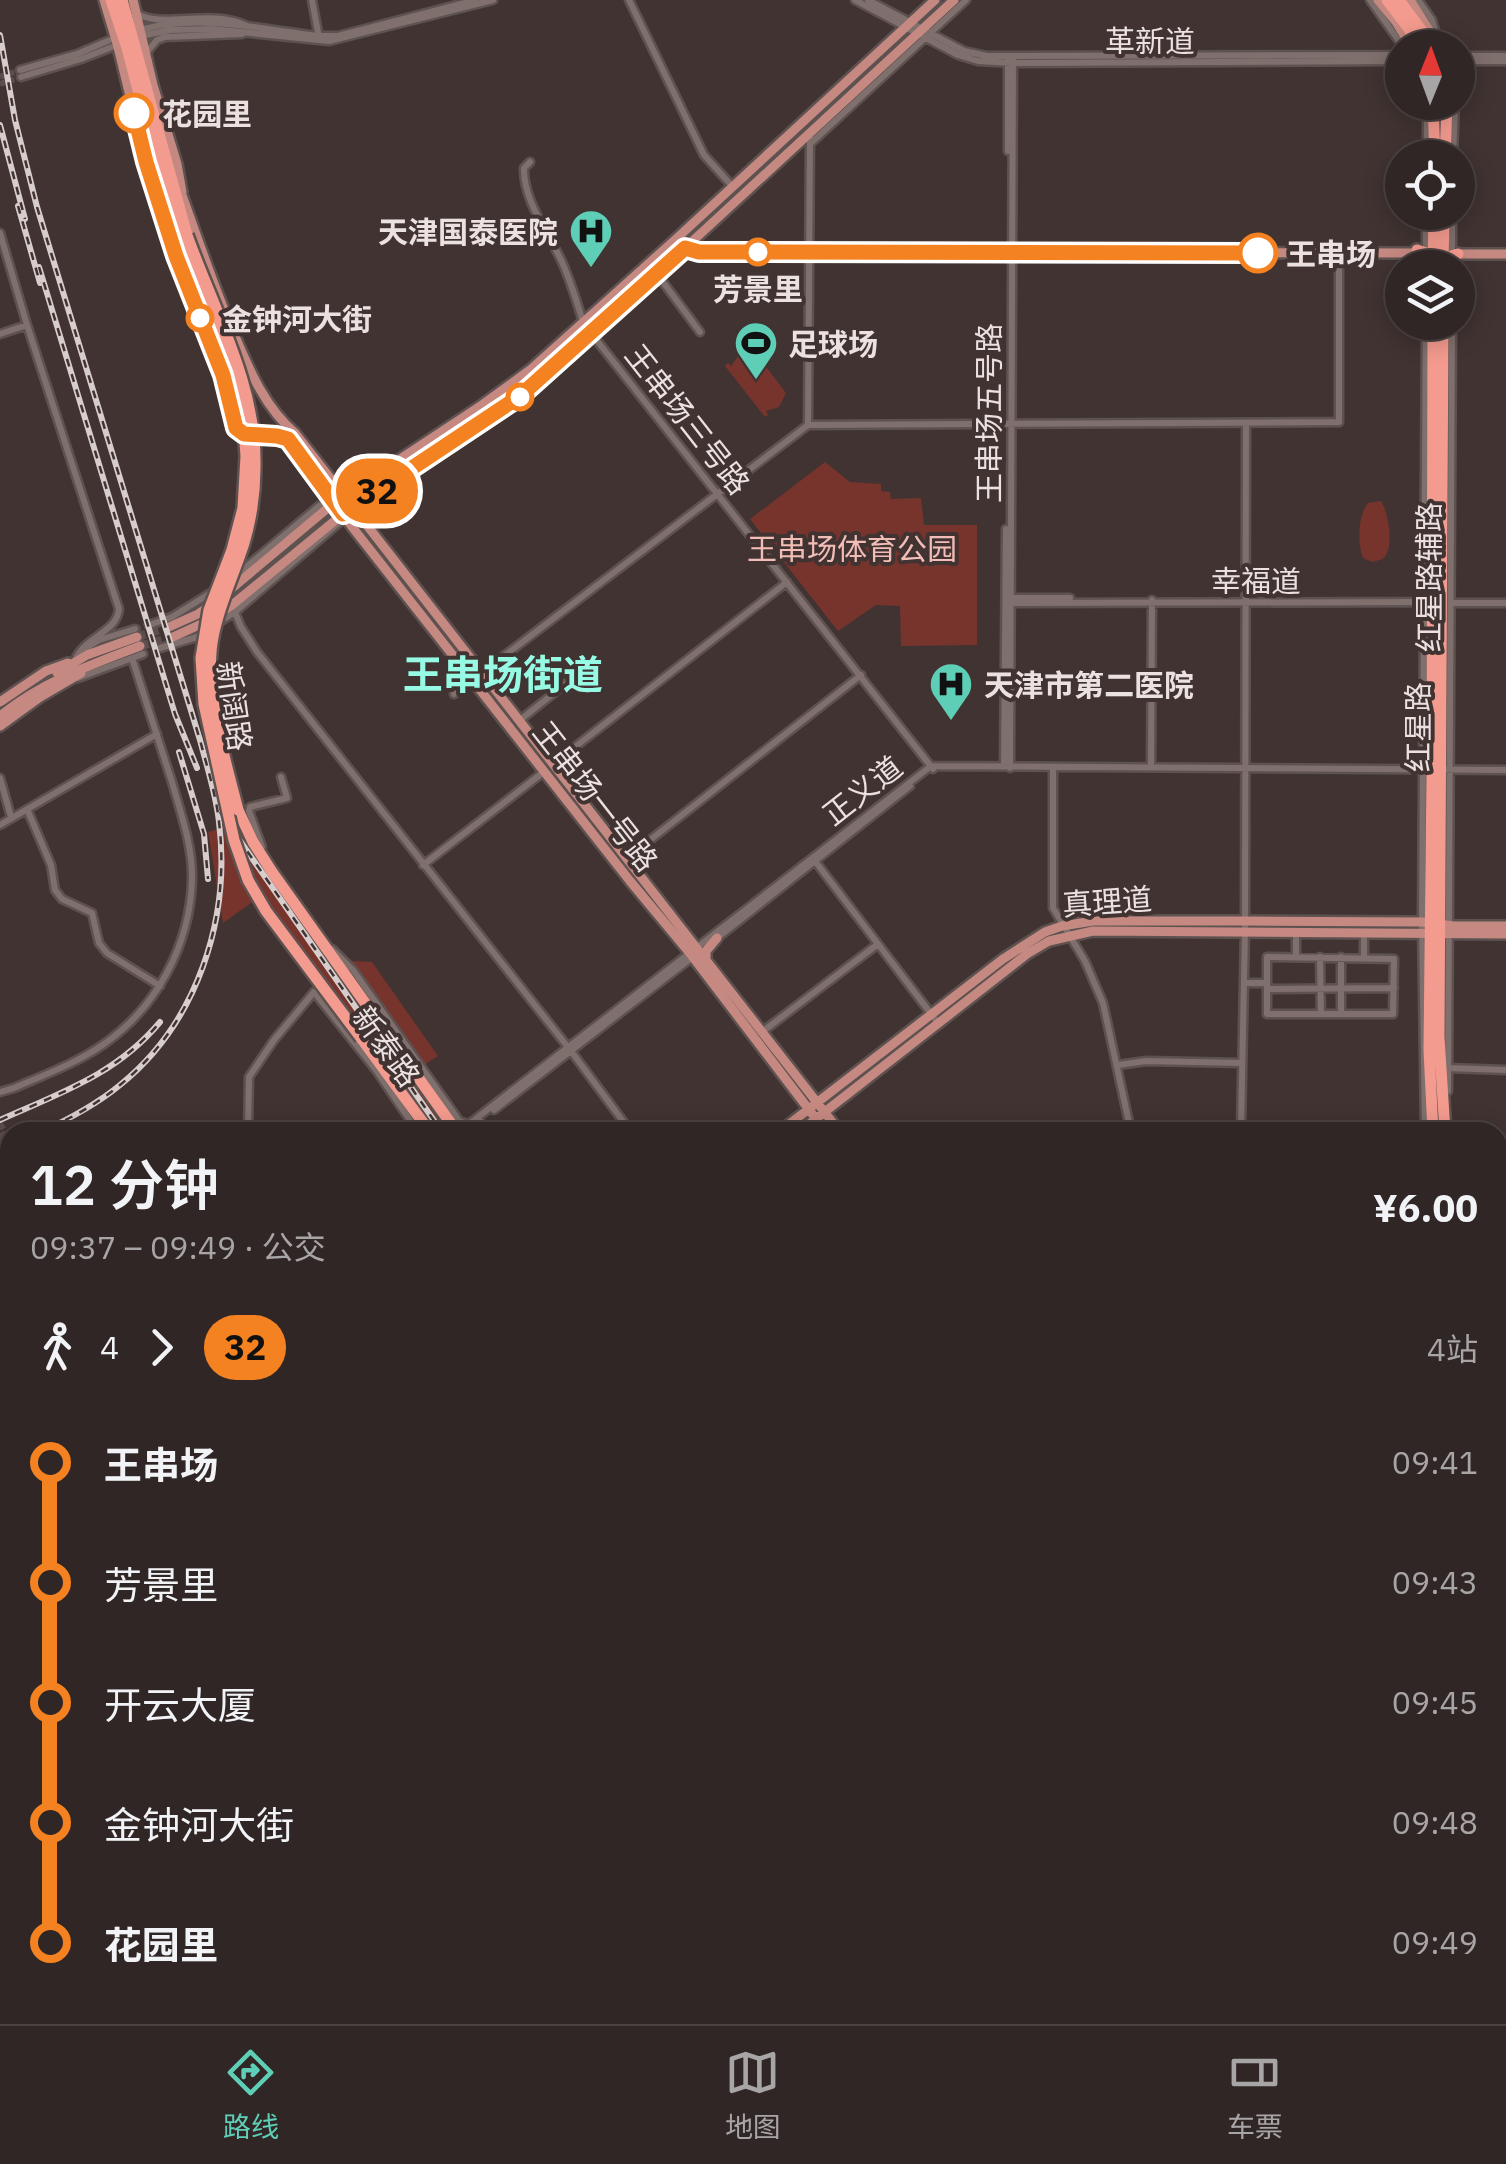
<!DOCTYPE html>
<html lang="zh">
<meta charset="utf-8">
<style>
:root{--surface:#302625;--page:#382e2d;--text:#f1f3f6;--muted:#a8a5a7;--line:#4b4342;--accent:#5eceb7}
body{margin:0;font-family:"IBM Plex Sans","Noto Sans SC",sans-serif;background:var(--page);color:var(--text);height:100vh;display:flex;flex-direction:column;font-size:38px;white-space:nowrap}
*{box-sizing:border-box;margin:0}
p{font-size:32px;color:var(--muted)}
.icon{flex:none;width:55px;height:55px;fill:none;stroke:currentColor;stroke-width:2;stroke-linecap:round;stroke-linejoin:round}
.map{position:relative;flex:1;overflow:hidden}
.side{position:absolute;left:0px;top:1122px;width:1508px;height:902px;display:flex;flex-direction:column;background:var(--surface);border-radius:30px 30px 0 0;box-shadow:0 5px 25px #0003,0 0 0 2px var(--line)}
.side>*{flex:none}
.badge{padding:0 20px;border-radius:32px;font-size:35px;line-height:65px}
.needle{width:65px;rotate:1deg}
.buttons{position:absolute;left:1385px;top:30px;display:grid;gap:20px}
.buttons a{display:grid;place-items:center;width:90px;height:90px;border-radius:50%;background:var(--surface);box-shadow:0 5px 25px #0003,0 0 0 2px var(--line);font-size:50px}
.map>.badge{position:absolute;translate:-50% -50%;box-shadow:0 0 0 5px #fff}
.legs{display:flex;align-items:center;gap:15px;height:110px;padding:0 30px;font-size:32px}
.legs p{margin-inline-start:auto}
.summary{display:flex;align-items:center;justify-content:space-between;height:170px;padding:0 30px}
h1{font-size:55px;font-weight:600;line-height:75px}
ul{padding:0 30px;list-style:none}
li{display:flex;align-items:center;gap:35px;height:120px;font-size:38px}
li i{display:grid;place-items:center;width:15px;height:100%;margin:0 12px;background:currentColor}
li i::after{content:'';width:25px;height:25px;margin:-12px;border:8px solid;border-radius:50%;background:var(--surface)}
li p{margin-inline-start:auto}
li:first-child i{background:linear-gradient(#0000 50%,currentColor 0)}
li:last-child i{background:linear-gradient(currentColor 50%,#0000 0)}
.tabs{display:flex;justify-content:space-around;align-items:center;height:140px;border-top:2px solid var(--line);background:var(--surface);font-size:28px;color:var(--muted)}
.tabs a{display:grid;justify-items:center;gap:5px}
.tabs .active{color:var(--accent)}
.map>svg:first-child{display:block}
</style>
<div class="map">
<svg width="1506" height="2024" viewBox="0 0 1506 2024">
<rect width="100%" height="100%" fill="#403331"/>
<path fill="#77342d" d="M755,352L786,393L779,407L766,411L768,415L765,417L725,366L728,363L731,366L739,355Z
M825,462L850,482L881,484V491L890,492L891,499L921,498L924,525H977V645L901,646L900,606L876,605L838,631L750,519Z
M1381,501C1388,511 1393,542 1387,553C1384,560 1379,560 1372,562L1363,558C1357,543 1358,515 1368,503Z
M239,823L336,948L350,961L372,962L438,1056L410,1074L451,1132H435L262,895L223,923L208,832Z
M1498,1318H1506V1772L1500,1777H1498Z"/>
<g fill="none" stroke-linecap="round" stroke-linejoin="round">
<path stroke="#5a4d4b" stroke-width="6" stroke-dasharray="6 3" stroke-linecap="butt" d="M0,77L20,70
M0,84L21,77
M135,629L152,624
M0,1124L10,1138
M430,2015L434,2024"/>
<path stroke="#5a4d4b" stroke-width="9" stroke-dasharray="9 4.5" stroke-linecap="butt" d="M137,637L169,627
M140,646L173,637
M0,1133L10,1151"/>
<g stroke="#5e5251" stroke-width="11">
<path id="minor" d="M312,0L319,38
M629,0L704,155L732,186
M855,0L958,55L978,61L1013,63L1402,61
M868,0L964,51L987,56L1402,55
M1370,0L1404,48
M1418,0L1432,20L1440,48
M138,14C163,29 211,8 247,26
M144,29C200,14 261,29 318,36H338L476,0
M145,35L170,30L211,29L329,41L493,0
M146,53L157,40L165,37L242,34
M1458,56H1506
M1008,57V151
M1458,61H1506
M20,70L77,54L110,40
M21,77L81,59L112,47
M1423,102L1427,121V158
M811,143L966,0
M1453,158L1455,102
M530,162L524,168C523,201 549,233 562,262C571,282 577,302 583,322
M0,233L27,325L119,609C117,633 83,637 75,661
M1426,268V212
M1452,268V212
M657,274L700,332
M591,333L933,769
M0,334L27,325
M1246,424L1245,931L1241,1128L1281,1129V1132
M808,425L810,134
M233,578L319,506L334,503
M1007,598H1070
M1007,603L1429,602
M1452,603H1506
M232,605L241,627L257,652L571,1051L631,1132
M152,624L172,617L214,591
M216,624L235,612L341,521
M86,648L99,640L135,629
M160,648L197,637L206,631
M78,678L143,654
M454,694L808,425L1339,422V251
M520,720L568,682
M553,764L787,582
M1004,766L1006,529
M1151,767L1152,600
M1010,768L1013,57
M1053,770V908L1085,961L1103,1003L1131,1132
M0,778L11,817
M27,809L51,865L55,890L62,899L92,913L99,943L107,953L160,986
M0,825L157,734
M262,847L249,811L250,807L287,798L281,777
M627,858L861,675
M815,861L938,1023
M423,865L545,771
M1364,934V958
M716,939L910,786
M332,949L353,970L467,1132
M1267,957L1394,959L1393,1014H1267Z
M1296,957V932
M1320,957L1321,1014
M1244,983H1267
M1267,989L1394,988
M1341,1014V957
M762,1032L878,944
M1118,1065L1146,1061L1241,1063
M1447,1068L1506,1070
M1448,1091L1452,322
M0,1092L14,1088C44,1075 77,1063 104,1044C157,1007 190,945 192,880C193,847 181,814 172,782C159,741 145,699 132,658
M494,1110L694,956
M459,1121L468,1124L473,1121L931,766L1506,770
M248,1132L249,1077L274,1040L314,992L376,1070L418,1132
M471,1132L473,1128L480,1121
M1425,1132L1422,922L1426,322
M0,1160L10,1175
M0,1207L10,1223
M1498,1218H1506
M0,1246L10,1241
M0,1307L10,1315
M0,1307L10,1301
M1498,1312L1506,1311
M0,1368H10
M0,1373L7,1395L9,1409
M1498,1518L1505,1535
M0,1527L10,1523
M1498,1572L1506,1569
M0,1602L10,1603
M0,1609L7,1608L10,1617
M0,1650L10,1647
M1498,1682L1506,1688
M0,1686L10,1682
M0,1719L10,1717
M0,1744L10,1743
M1498,1829L1506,1827
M1,1875L10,1878
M0,1902L10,1905
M0,1907L10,1911
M120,2015L143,2024
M199,2015L223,2024
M284,2015L307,2024
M296,2015L320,2024
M728,2015L732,2024
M802,2015L807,2024
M1033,2015L1039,2024
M1081,2015L1087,2024
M1407,2015L1410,2024
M167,2024L171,2015
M362,2024L365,2015
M480,2024L500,2015
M547,2024L566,2015
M1467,2024L1495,2015"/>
</g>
<g stroke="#5e5251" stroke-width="14">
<path id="major" d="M104,0L118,47L146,162L176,256L223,375L236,428L244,434L282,437L292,444L353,528L630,881L689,952L826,1132
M133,0L153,85L177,164L182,192
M1378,0L1396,22L1412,48
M1410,0L1432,35L1434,48
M179,187C197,236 213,285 234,334C249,369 265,408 295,433L840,1132
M681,245L694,251L758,252L1424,253
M1455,254H1506
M225,594L335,502L482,405L530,370L676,239L935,0
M169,627L198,614L213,604
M173,637L210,620L232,605L343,514L520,397L685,248L954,0
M57,673L87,655L137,637
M0,702L46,671L68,663
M0,716C42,682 90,665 140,646
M0,726L40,697L81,673
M706,959V951L717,938
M779,1132L1003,959L1045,932L1062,926L1093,921H1245L1422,922L1454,926H1506
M799,1132L1027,954L1049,941L1093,931L1506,934
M3,1154L10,1163
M0,1408L10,1407
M0,1419L10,1418
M1498,1645L1506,1662
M1498,1666L1506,1679
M1498,1734L1506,1729
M0,1798L10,1791
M573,2015L584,2024
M538,2018L555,2017L569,2024
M499,2023L518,2015
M523,2024L543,2015
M1269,2024L1274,2015
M1276,2024L1282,2015
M1284,2024L1289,2015
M1293,2024L1298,2015"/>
</g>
<g stroke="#5e5251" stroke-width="16">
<path id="highway" d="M111,0L127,48L177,238
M122,0L187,235
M1387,0L1415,37L1419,48
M1399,0L1422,31L1431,48
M1433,102L1435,158
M1445,158L1447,102
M1417,250L1438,257
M1443,265L1448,257L1458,254
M1433,268L1434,212
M1443,268L1444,212
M1443,322L1439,1037L1445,1132
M238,810L253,842L272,872L457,1132
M361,1038L430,1132
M1433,1132L1429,1050L1432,773L1433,322
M1498,1532L1506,1545
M1498,1580L1506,1577
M1498,1603L1506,1624
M1044,2015L1051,2024
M1073,2015L1079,2024"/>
</g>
<use href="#minor" stroke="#7f6f6d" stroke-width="6"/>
<use href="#major" stroke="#c58981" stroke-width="9"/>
<use href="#highway" stroke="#f49b8f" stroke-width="11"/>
<g stroke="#d7cdcc" stroke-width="6">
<path id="rail" d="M0,35L15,120L37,207L200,740C207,767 216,794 219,822C231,919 197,1023 120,1085C96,1105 69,1119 41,1132
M0,125L25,219
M18,206L40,283
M39,267L175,714L197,768
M179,752L204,834L208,879
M220,812L442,1132
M0,1120C60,1093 117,1074 160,1022
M0,1150L10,1146
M0,2015L19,2024
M25,2015L44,2024
M1057,2015L1064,2024"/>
</g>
<use href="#rail" stroke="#403331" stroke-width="2.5" stroke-dasharray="8" stroke-linecap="butt"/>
<g stroke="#5e5251" stroke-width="14" stroke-linecap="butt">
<path id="major-bridge" d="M497,2024L499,2023"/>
</g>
<g stroke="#5e5251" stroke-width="16" stroke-linecap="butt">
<path id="highway-bridge" d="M187,235C214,311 257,385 255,468C255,493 251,519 244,543C234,575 219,604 213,637C203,688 225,759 238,810
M177,238L232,377L244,429L246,456L243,508L232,550L209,610L201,658L204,704L234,840L248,880L266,911L361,1038
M1498,1610L1505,1604
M1498,1633L1506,1648"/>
</g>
<use href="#major-bridge" stroke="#c58981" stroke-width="9"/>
<use href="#highway-bridge" stroke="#f49b8f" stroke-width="11"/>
</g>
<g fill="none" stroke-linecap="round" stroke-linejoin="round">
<g stroke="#fff" stroke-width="22">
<path id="line-1" d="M134,113L146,162L176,256L223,375L236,428L244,434L277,436L288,439L343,514L520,396L685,248L699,252H758L1258,253"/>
</g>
<use href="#line-1" stroke="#f58220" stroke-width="15"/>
</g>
<defs>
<g id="hospital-pin" transform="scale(2.25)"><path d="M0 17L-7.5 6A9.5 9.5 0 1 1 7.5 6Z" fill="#5eceb7" stroke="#403331"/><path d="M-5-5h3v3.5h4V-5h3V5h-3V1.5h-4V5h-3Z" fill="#111"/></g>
<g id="stadium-pin" transform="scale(2.25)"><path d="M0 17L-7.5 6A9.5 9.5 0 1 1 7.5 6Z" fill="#5eceb7" stroke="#403331"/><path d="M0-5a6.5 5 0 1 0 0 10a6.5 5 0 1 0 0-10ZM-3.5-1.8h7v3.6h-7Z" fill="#111"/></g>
</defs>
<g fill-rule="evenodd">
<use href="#hospital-pin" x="591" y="231"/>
<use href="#stadium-pin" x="756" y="343"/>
<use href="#hospital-pin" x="951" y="684"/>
</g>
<g fill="#fff" stroke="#f58220" stroke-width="5">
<circle cx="134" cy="113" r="18"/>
<circle cx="758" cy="252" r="12"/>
<circle cx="1258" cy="253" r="18"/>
<circle cx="200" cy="318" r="12"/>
<circle cx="520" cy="397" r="12"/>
</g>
<g text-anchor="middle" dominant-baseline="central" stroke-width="8" stroke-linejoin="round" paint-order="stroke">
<g font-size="30" fill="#eae1e0" stroke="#403331">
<text x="1150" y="40">革新道</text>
<text transform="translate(988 413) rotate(-90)">王串场五号路</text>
<text transform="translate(688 419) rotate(52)">王串场三号路</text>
<text transform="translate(1428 577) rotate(-90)">红星路辅路</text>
<text x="1256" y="580">幸福道</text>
<text transform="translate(235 706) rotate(82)">新阔路</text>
<text transform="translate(1417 727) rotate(-90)">红星路</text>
<text transform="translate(862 790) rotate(-38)">正义道</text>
<text transform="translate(596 796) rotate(52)">王串场一号路</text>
<text transform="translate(1107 901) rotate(-4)">真理道</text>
<text transform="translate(387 1046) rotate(54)">新泰路</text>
</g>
<g font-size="30" font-weight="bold" fill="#eae1e0" stroke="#403331" text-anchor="start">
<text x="162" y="113">花园里</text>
<text x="1286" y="253">王串场</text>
<text x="758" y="288" text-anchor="middle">芳景里</text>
<text x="222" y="318">金钟河大街</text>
</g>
<g font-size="30" font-weight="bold" fill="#eae1e0" stroke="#403331" text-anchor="start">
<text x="558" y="231" text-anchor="end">天津国泰医院</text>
<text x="788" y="343">足球场</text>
<text x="984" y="684">天津市第二医院</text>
</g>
<g font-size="30" fill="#f2bdb6" stroke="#403331">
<text x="852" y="548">王串场体育公园</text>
</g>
<g font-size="40" font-weight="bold" fill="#96fae4" stroke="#403331">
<text x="503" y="674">王串场街道</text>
</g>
</g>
</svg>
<div class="buttons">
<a><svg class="needle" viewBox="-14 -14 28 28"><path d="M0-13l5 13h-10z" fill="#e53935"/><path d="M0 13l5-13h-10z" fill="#a8a5a7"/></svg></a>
<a><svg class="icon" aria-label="locate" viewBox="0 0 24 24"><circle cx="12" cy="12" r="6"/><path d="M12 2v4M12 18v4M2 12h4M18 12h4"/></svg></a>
<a><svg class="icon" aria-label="layers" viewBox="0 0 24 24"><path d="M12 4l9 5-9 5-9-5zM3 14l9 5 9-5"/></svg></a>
</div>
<b class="badge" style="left:377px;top:491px;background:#f58220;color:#111">32</b>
<section class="side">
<div class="summary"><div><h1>12 分钟</h1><p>09:37 – 09:49 · 公交</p></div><b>¥6.00</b></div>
<div class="legs"><svg class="icon" aria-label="walk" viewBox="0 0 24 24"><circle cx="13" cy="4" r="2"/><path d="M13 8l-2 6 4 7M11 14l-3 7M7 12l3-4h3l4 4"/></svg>4<svg class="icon" aria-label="forward" viewBox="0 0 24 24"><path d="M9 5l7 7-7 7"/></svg><b class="badge" style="background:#f58220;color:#111">32</b><p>4站</p></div>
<ul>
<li><i style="color:#f58220"></i><b>王串场</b><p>09:41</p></li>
<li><i style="color:#f58220"></i><span>芳景里</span><p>09:43</p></li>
<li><i style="color:#f58220"></i><span>开云大厦</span><p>09:45</p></li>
<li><i style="color:#f58220"></i><span>金钟河大街</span><p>09:48</p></li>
<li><i style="color:#f58220"></i><b>花园里</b><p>09:49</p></li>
</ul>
</section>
</div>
<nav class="tabs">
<a class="active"><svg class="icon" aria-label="directions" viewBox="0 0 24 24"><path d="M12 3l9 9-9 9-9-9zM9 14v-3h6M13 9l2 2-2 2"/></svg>路线</a>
<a><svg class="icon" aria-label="map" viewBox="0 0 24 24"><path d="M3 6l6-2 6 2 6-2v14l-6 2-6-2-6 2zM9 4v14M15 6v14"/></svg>地图</a>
<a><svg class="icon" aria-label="tickets" viewBox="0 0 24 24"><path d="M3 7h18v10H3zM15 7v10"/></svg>车票</a>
</nav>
